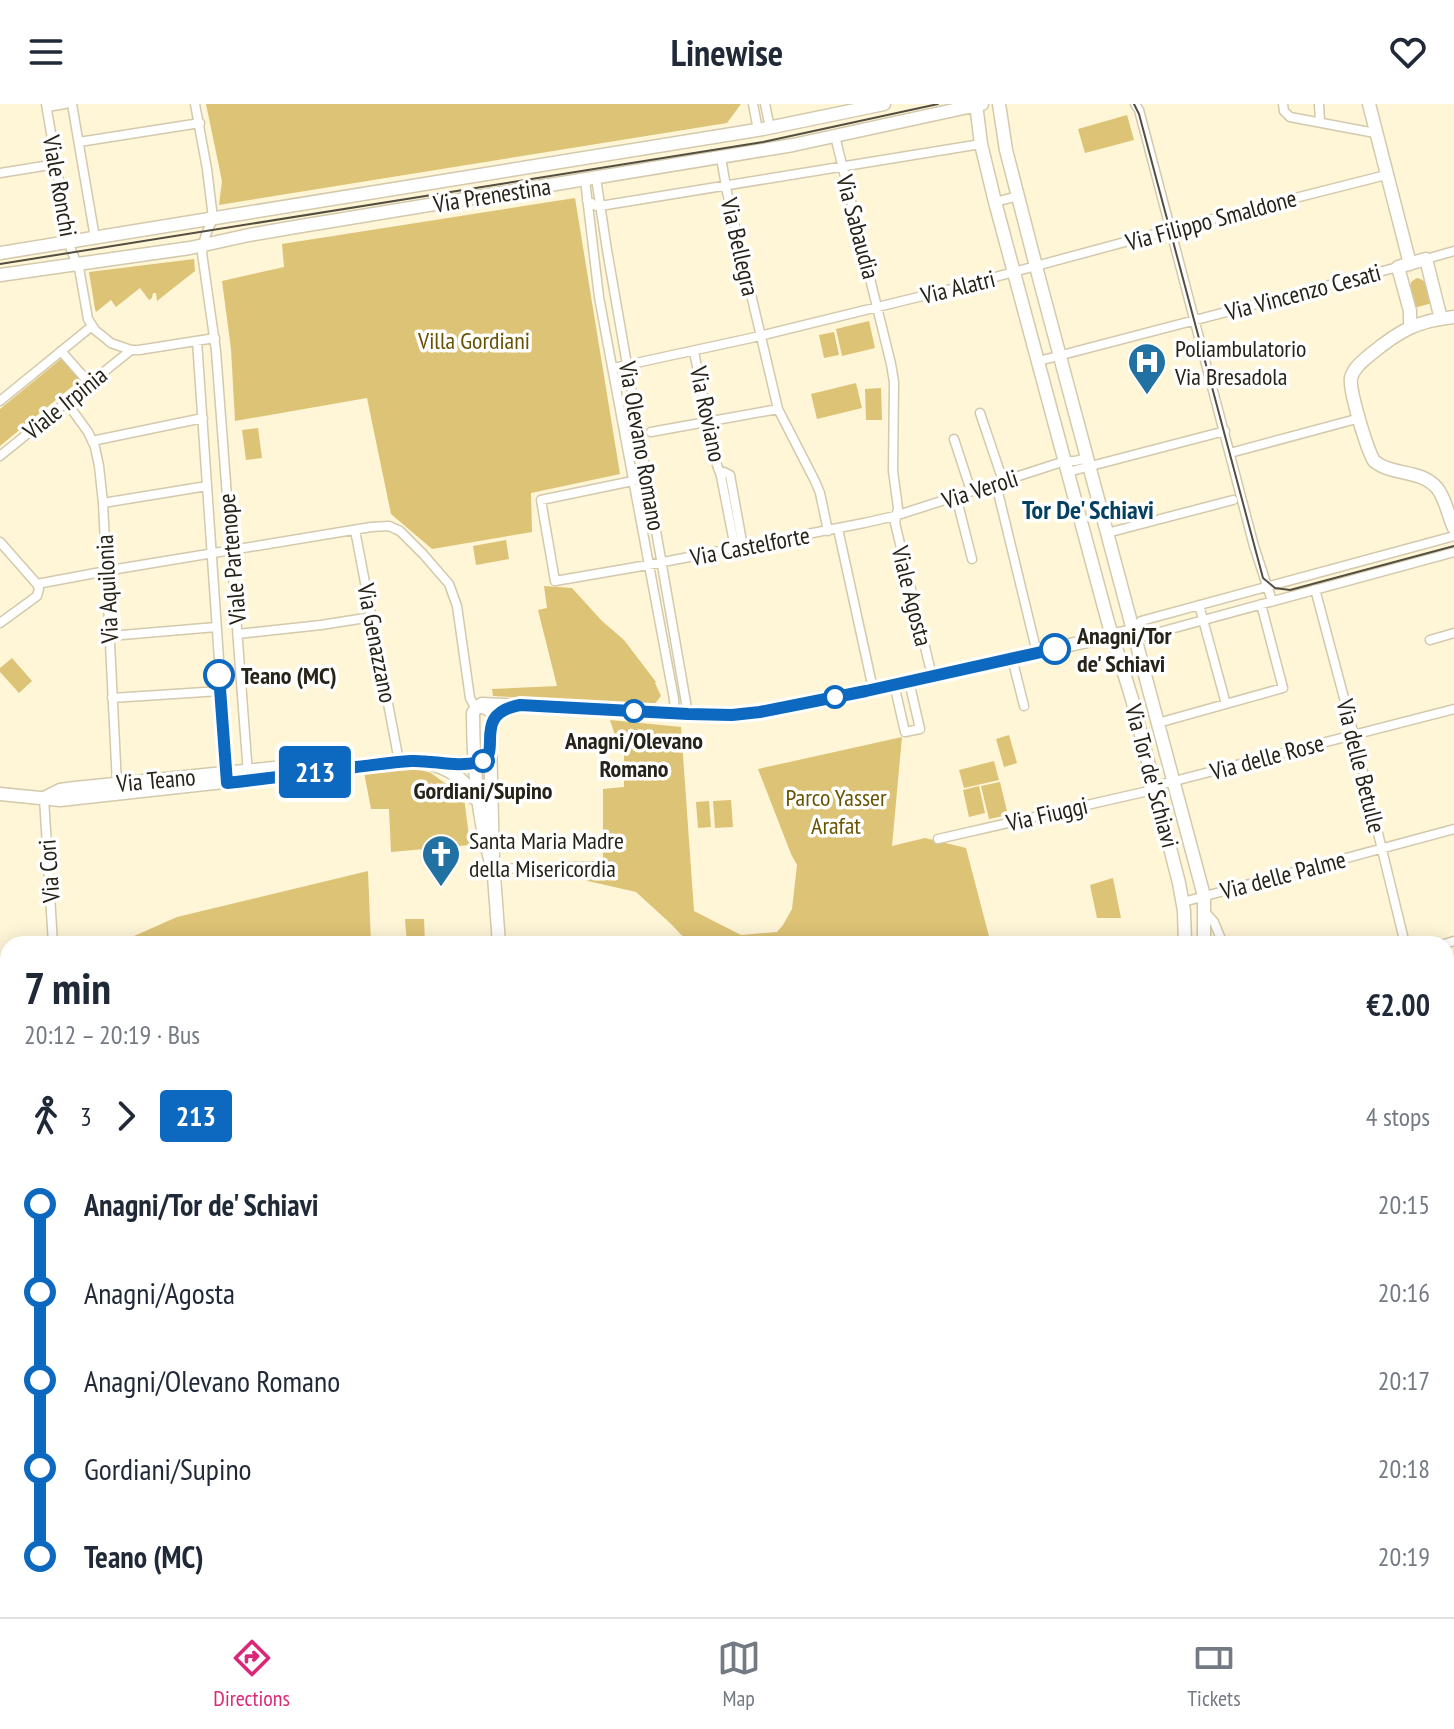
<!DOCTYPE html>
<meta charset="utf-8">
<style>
:root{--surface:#fff;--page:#f6f6f7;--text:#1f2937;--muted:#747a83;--line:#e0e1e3;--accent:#db2777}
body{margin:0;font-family:"PT Sans Narrow",sans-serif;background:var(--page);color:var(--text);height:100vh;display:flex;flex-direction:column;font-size:30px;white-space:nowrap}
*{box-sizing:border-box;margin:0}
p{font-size:26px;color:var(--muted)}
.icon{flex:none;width:44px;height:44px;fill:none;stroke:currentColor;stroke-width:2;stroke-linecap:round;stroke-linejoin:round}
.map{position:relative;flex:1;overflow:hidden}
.sheet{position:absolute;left:0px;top:832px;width:1454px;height:682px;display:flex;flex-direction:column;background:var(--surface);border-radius:24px 24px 0 0;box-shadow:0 4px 20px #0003}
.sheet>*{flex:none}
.badge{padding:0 16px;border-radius:6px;font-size:28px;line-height:52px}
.map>.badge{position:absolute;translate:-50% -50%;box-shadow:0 0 0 4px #fff}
.legs{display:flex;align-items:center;gap:12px;height:88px;padding:0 24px;font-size:26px}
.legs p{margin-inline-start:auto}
.headline{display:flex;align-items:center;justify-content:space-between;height:136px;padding:0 24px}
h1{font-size:44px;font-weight:700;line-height:60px}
ul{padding:0 24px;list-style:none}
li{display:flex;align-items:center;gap:28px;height:88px;font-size:30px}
li i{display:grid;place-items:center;width:12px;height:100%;margin:0 10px;background:currentColor}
li i::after{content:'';width:20px;height:20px;margin:-10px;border:6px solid;border-radius:50%;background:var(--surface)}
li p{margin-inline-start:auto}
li:first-child i{background:linear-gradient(#0000 50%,currentColor 0)}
li:last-child i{background:linear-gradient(currentColor 50%,#0000 0)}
header{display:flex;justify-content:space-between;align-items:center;height:104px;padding:0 24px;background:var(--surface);font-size:36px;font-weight:700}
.tabs{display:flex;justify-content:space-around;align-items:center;height:112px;border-top:2px solid var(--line);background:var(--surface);font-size:22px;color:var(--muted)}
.tabs a{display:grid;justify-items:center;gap:4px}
.tabs .active{color:var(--accent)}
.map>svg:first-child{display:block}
</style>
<header><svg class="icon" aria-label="menu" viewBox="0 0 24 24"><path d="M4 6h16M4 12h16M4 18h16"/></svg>Linewise<svg class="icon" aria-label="heart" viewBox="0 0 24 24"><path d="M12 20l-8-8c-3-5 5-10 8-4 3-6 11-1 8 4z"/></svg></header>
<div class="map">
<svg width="1454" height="1513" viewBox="0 0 1454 1513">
<rect width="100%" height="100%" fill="#fff5d7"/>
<path fill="#ddc376" d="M206,0H741L727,19L219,101L222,77Z
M1127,11L1134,36L1085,49L1078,25Z
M575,94L620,370L531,389L532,428L432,445L391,410L367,294L235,317L231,245L222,177L284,163L282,140Z
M194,155L195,167L157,197L156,189H153L152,194L149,196L140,184L116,203L111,196L96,208L95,205L89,168Z
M1417,174C1429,176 1429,189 1432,199L1414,204L1409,183L1412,177Z
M869,217L875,244L842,252L836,225Z
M834,228L839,251L824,254L819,231Z
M62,254L80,276L0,342V305Z
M856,279L862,304L817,315L811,290Z
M881,284L882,316H866L865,285Z
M258,324L262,354L246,356L242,326Z
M506,436L509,455L476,461L473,442Z
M544,482L572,484L602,517L624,536L656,578L655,579L661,592L653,602L493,592L492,585L557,582L538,506L547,504Z
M12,554L32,577L19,589L0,568V564Z
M610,616L681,623L694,807L741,831L777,828L783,821L792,805L797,761L791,750L758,665L902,633L892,742L925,734L966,744L991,840H690L671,820L636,788L566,772V760L603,757V685L624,683V635L616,634Z
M1009,631L1017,659L1004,663L996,635Z
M994,657L999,676L964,684L959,666Z
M411,663L431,669L464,693L470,741L391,748L389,705H371L364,668Z
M1000,678L1008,711L989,715L981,682Z
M979,682L985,709L969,713L963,686Z
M731,696L733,723L715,724L713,697Z
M709,697L711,723L698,724L696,698Z
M368,767L371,840H135L134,832L177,813Z
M1113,774L1121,814H1097L1090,781Z
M405,815H424L425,840H407Z"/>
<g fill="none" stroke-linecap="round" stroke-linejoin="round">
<g stroke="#d3c9ac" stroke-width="11">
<path id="street" d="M46,0L71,146L79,164L88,215L95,226L111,239L131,246H139L215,234
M72,0L95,134
M195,0L207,65L213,114L205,133L202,149L216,247L248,670
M753,0L758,26
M765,0L770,24
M1135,0L1139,6L1254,442L1272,497
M1283,0L1284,7L1290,13L1375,29
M1319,0L1320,18
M47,3L65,0
M835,32L891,260L894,278L893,367L898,404L895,419L932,572
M79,38L200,19
M721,54L727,88L778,305L815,377L820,389L828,427
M0,69L56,60
M596,74L607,146L688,610
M585,76L599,193L674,595L675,610
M587,96L596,102H600L981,40
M995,98L1018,92
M1426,155L1454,147
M197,237L227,671
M61,247L90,280
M694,248L717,361L721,372
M1039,257L1398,163
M613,264L751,234L947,186L1173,125L1386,71
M0,297L92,222
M67,299L88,328L95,343L99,362L103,399L117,680
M980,309L1003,377
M651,328L778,305
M954,335L971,387
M92,337L203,314
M1230,349L1360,314
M0,352L131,246
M1068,368L1225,327
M647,374L541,396L555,477L648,461L864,419L895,412L1065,357H1075L1087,354
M996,380L1037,549
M956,392L972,455
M103,399L207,382
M838,425L873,585
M355,426L398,652
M1107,429L1233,396
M1454,432L1141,517L1132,527L1145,532L1454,448
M0,438L37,480
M735,444L721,372L724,368L730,371L743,443
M37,480L117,465L371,423L389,422L400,427L423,450L449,480L457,502L470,594L475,603L488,607L493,616
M1315,485L1356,639L1405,840
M1199,501L1226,600
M0,519L37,492L39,485L37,480
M238,530L321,521L372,513
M110,532L216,523
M1430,536L1454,529
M1012,554L1024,602
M894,580L905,628L920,625L909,577
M112,594L220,587
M1158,619L1283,584L1261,500
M44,694L53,840
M938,735L1144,688L1159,681L1454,605
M493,765L611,762
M1183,798L1454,725
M1205,808L1214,818L1223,840
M1444,840L1454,837
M1446,884L1454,913
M0,905L8,901
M1446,957L1454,955
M0,1034L8,1033
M1446,1108L1454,1109
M1446,1135L1454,1136
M0,1202L8,1207
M1446,1215L1454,1213
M0,1291L8,1301
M706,1506V1513
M721,1506L731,1513
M1001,1506L1006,1513
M1374,1506L1375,1513
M530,1513L537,1506
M766,1513L775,1506"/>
</g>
<g stroke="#d3c9ac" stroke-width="15">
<path id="secondary" d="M976,0L981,40L995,98L1108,518L1132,595L1179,779L1184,807L1185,840
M999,0L1006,46L1039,174L1204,792V840
M1369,0L1410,160
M0,149L763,25L884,0
M0,171L190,144L249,131L295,123L793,41L982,0
M1454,213C1416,217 1399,227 1371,250C1363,257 1354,263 1351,274C1349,287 1367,345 1374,357C1392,372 1421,365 1437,384C1446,395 1448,412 1454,424
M1410,223V207L1398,163L1426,155L1441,215
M437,659L483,658
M0,690L60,696L414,657C438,659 464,670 474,694
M44,694L60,686L75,684L323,659
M493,765C477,714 473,662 473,609L476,604L482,600L688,610L732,611L760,608L866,587L1132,527
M499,840L493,758L490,635L495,613L503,606L513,602
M1446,1353L1454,1354
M402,1506L403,1513
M1133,1513V1506
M1162,1513L1163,1506"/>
</g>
<use href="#street" stroke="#fff" stroke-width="8"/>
<use href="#secondary" stroke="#fff" stroke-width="12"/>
<path stroke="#544e40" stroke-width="2" d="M1134,0L1139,10L1263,474L1275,484L1290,486L1454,442
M0,160L763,38L938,0"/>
</g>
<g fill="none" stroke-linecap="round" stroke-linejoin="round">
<g stroke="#fff" stroke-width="18">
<path id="line-1" d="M219,571L227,679C270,674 313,669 356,663C374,661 393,658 411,657C433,656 457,664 479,658C505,652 469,610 520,601L688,610L732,611L760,608L866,587L1055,545"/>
</g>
<use href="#line-1" stroke="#0c69bf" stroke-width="12"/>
</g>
<defs>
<g id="hospital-pin" transform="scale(2)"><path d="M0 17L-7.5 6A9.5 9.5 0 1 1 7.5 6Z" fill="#2171a3" stroke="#fff"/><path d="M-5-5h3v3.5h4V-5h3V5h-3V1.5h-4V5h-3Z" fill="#fff"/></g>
<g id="church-pin" transform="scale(2)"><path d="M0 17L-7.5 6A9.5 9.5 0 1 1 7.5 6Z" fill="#2171a3" stroke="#fff"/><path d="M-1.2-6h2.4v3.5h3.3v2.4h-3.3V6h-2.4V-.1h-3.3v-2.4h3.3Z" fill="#fff"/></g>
</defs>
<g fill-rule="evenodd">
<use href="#hospital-pin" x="1147" y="258"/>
<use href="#church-pin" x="441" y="750"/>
</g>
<g fill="#fff" stroke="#0c69bf" stroke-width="4">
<circle cx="1055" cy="545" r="14"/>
<circle cx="219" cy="571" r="14"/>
<circle cx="835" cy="593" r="10"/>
<circle cx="634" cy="607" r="10"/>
<circle cx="483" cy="657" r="10"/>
</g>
<g text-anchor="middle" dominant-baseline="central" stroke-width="7" stroke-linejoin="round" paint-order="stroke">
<g font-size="24" fill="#272318" stroke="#fff">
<text transform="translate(60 82) rotate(80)">Viale Ronchi</text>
<text transform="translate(492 91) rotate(-9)">Via Prenestina</text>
<text transform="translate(1211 116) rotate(-15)">Via Filippo Smaldone</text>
<text transform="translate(858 123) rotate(75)">Via Sabaudia</text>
<text transform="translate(740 143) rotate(77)">Via Bellegra</text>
<text transform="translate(958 183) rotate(-14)">Via Alatri</text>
<text transform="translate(1303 188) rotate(-15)">Via Vincenzo Cesati</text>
<text transform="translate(65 299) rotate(-39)">Viale Irpinia</text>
<text transform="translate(708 310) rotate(78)">Via Roviano</text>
<text transform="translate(642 342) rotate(80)">Via Olevano Romano</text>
<text transform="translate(980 385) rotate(-18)">Via Veroli</text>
<text transform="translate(750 442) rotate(-11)">Via Castelforte</text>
<text transform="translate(232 455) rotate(-95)">Viale Partenope</text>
<text transform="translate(107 485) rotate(-93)">Via Aquilonia</text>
<text transform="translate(912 492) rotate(76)">Viale Agosta</text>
<text transform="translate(377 539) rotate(79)">Via Genazzano</text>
<text transform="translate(1267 653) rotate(-15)">Via delle Rose</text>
<text transform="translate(1361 662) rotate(76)">Via delle Betulle</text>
<text transform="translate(1152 672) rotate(75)">Via Tor de' Schiavi</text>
<text transform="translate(156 676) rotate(-5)">Via Teano</text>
<text transform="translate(1047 710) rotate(-13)">Via Fiuggi</text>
<text transform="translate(49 767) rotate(-94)">Via Cori</text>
<text transform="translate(1283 771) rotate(-15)">Via delle Palme</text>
</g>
<g font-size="24" fill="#685300" stroke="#fff">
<text x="474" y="236">Villa Gordiani</text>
<text x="836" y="693">Parco Yasser<tspan x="836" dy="28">Arafat</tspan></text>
</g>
<g font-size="24" fill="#272318" stroke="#fff" text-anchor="start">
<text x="1175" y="244">Poliambulatorio<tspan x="1175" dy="28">Via Bresadola</tspan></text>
<text x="469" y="736">Santa Maria Madre<tspan x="469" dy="28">della Misericordia</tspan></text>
</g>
<g font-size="24" font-weight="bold" fill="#272318" stroke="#fff" text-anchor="start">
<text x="1077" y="531">Anagni/Tor<tspan x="1077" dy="28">de' Schiavi</tspan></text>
<text x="241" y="571">Teano (MC)</text>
<text x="634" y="636" text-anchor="middle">Anagni/Olevano<tspan x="634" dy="28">Romano</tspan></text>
<text x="483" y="686" text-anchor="middle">Gordiani/Supino</text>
</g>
<g font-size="26" font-weight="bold" fill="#044061" stroke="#fff">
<text x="1088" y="405">Tor De' Schiavi</text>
</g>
</g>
</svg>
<b class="badge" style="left:315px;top:668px;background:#0c69bf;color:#fff">213</b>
<section class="sheet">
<div class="headline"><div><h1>7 min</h1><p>20:12 – 20:19 · Bus</p></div><b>€2.00</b></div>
<div class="legs"><svg class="icon" aria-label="walk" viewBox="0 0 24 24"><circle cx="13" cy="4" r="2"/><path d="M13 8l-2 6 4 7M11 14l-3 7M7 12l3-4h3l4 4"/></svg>3<svg class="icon" aria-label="forward" viewBox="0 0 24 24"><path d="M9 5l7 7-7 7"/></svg><b class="badge" style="background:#0c69bf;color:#fff">213</b><p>4 stops</p></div>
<ul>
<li><i style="color:#0c69bf"></i><b>Anagni/Tor de' Schiavi</b><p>20:15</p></li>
<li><i style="color:#0c69bf"></i><span>Anagni/Agosta</span><p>20:16</p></li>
<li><i style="color:#0c69bf"></i><span>Anagni/Olevano Romano</span><p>20:17</p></li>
<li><i style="color:#0c69bf"></i><span>Gordiani/Supino</span><p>20:18</p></li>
<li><i style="color:#0c69bf"></i><b>Teano (MC)</b><p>20:19</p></li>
</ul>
</section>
</div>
<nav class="tabs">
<a class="active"><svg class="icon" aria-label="directions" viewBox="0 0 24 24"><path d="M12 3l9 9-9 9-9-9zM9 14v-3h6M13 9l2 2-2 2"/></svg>Directions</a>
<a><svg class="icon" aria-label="map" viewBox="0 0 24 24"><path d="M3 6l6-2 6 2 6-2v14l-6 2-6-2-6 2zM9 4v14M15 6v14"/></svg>Map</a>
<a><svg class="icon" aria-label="tickets" viewBox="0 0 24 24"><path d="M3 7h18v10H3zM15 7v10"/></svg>Tickets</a>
</nav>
